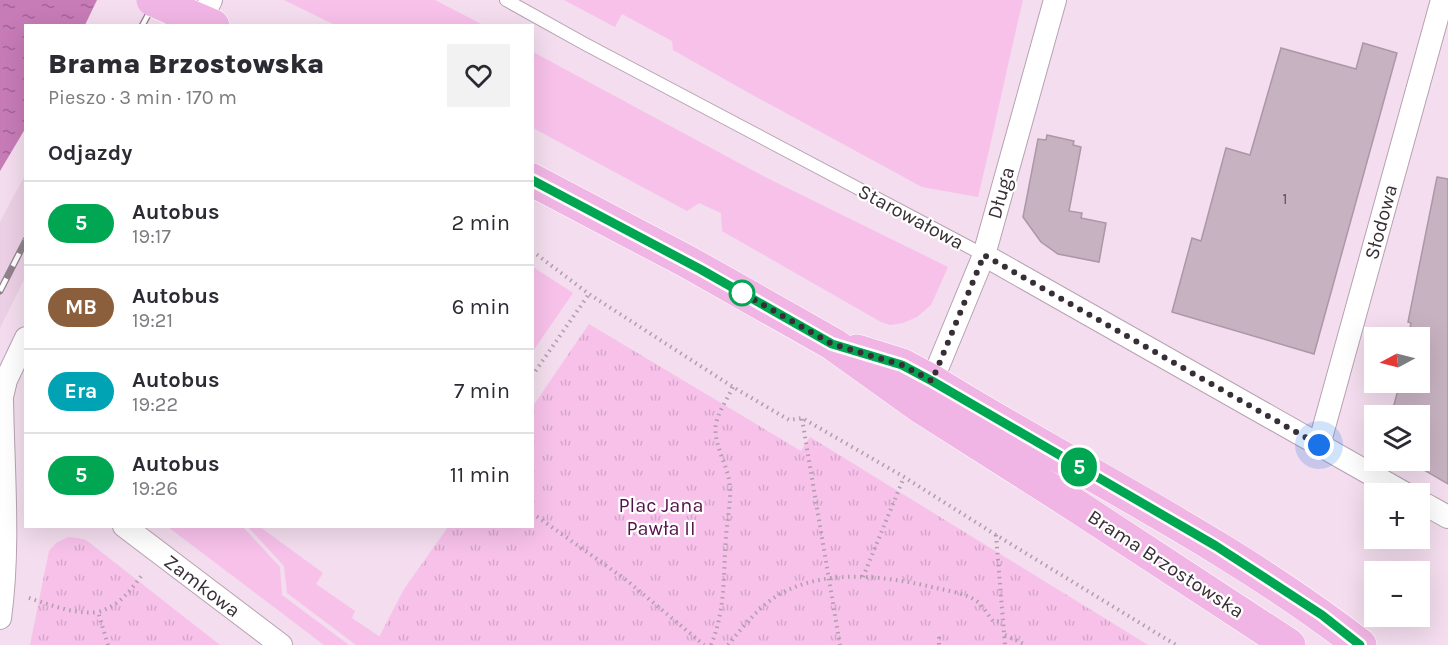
<!DOCTYPE html>
<html lang="pl">
<meta charset="utf-8">
<style>
:root{--surface:#fff;--page:#f2f2f3;--text:#2b2b33;--muted:#7c7c81;--line:#e1e1e2}
body{margin:0;font-family:Karla,sans-serif;background:var(--page);color:var(--text);height:100vh;display:flex;flex-direction:column;font-size:22px;white-space:nowrap}
*{box-sizing:border-box;margin:0}
p{font-size:20px;color:var(--muted)}
.icon{flex:none;width:33px;height:33px;fill:none;stroke:currentColor;stroke-width:2;stroke-linecap:round;stroke-linejoin:round}
.map{position:relative;flex:1;overflow:hidden}
.drawer{position:absolute;left:24px;top:24px;width:510px;height:504px;display:flex;flex-direction:column;background:var(--surface);border-radius:0px;box-shadow:0 6px 24px #0002}
.drawer>*{flex:none}
.badge{padding:0 12px;border-radius:20px;font-size:21px;line-height:39px}
.needle{width:39px;rotate:263deg}
.buttons{position:absolute;left:1364px;top:327px;display:grid;gap:12px}
.buttons a{display:grid;place-items:center;width:66px;height:66px;border-radius:0px;background:var(--surface);box-shadow:0 6px 24px #0002;font-size:30px}
.you{position:absolute;width:30px;height:30px;margin:-15px;border:4px solid #fff;border-radius:50%;background:#1a73e8;box-shadow:0 0 0 9px #1a73e833}
.map>.badge{position:absolute;translate:-50% -50%;box-shadow:0 0 0 3px #fff}
h2{padding:0 24px;font-size:22px;line-height:54px}
.round{display:grid;place-items:center;flex:none;width:63px;height:63px;border-radius:0px;background:var(--page)}
.summary{display:flex;align-items:center;justify-content:space-between;height:102px;padding:0 24px}
h1{font-size:28px;font-weight:800;line-height:45px}
ul{padding:0;list-style:none}
li{display:flex;align-items:center;gap:18px;height:84px;padding:0 24px;border-top:2px solid var(--line)}
li div{flex:1}
li b{display:block;font-size:22px}
li em{font-style:normal}
li .badge{min-width:66px;font-weight:700;text-align:center}
.map>svg:first-child{display:block}
</style>
<div class="map">
<svg width="1448" height="645" viewBox="0 0 1448 645">
<defs>
<pattern id="park-tufts" width="24" height="20" patternUnits="userSpaceOnUse" patternTransform="scale(1.5)"><rect width="24" height="20" fill="#f7c1ea"/><path d="M3 7l-1-3M5 7V3M7 7l1-3M15 17l-1-3M17 17v-4M19 17l1-3" fill="none" stroke="#d4a6c9"/></pattern>
<pattern id="water-ripples" width="26" height="14" patternUnits="userSpaceOnUse" patternTransform="scale(1.5)"><rect width="26" height="14" fill="#c77bb7"/><path d="M2 4q2-2 4 0t4 0M15 11q2-2 4 0t4 0" fill="none" stroke="#a26596"/></pattern>
</defs>
<rect width="100%" height="100%" fill="#f3ddee"/>
<path fill="#ecd0e5" d="M25,175V278L0,328V222Z"/>
<path fill="#f7c1ea" d="M284,0H435L483,25H335Z
M564,0H1023C1007,66 994,132 978,197L922,187L749,93L673,50L672,41L622,14L615,27Z
M533,52L765,177L948,267L931,305L917,317L903,323L890,325L881,322L722,231L721,213L699,203L687,211L533,128Z
M533,267L573,293L533,351Z
M168,527H243L280,567L282,595L349,645H324Z
M248,527H260L323,573L316,584L355,611L352,618L392,645H356L287,593L284,566Z"/>
<path fill="url(#park-tufts)" d="M589,324L801,451L810,437L1148,645H375L404,589L448,527L532,526L533,406Z
M68,537L78,538L86,540L220,645H30L49,551L56,543Z"/>
<path fill="url(#water-ripples)" d="M0,0H97L85,25L26,26L25,129L0,171Z"/>
<path fill="#c7b2c1" stroke="#ac97a7" stroke-width="1.5" d="M1363,43L1397,53L1314,354L1172,312L1192,238L1201,241L1226,148L1250,155L1281,48L1356,69Z
M1047,135L1074,141L1073,145L1081,147L1069,211L1082,213L1081,218L1106,223L1099,262L1058,254L1041,242L1023,217L1038,139L1046,140Z
M1437,177L1448,179V484L1419,467V416H1391L1400,382H1419V338H1408L1411,323L1408,322Z"/>
<g fill="none" stroke-linecap="round" stroke-linejoin="round">
<g stroke="#b6a2b1" stroke-width="14">
<path id="lane" d="M506,0L585,44L984,255"/>
</g>
<g stroke="#b6a2b1" stroke-width="24">
<path id="street" d="M198,26L211,0
M984,255L1406,494
M932,381L984,255L1055,0
M1319,445L1442,0
M1419,501L1448,517
M124,526L281,645
M0,618C10,546 3,470 2,397L6,380L26,338"/>
</g>
<g stroke="#fff" stroke-width="34">
<path id="primary" d="M171,8L213,26
M532,180L686,261L833,344L921,407L1075,505L1289,645
M857,351L902,365L932,381C1074,469 1227,542 1360,645"/>
</g>
<path stroke="#af9eab" stroke-width="4" stroke-dasharray="1.5 4.5" stroke-linecap="butt" d="M532,251L589,294L733,387L789,420L802,418L904,477L996,535L1176,645
M532,376L589,294
M802,419L840,645
M532,513L625,579L704,645
M996,535L1005,645
M863,577L904,477
M29,598C51,605 75,615 98,612
M1005,635L1026,645
M939,637V645
M108,645L98,612C119,606 130,591 142,575
M711,645C726,608 723,576 726,537C727,520 731,503 730,487C729,466 710,440 717,420C720,409 728,398 733,387
M728,645C743,627 759,606 780,594C827,568 886,576 936,588C949,591 964,593 975,600C983,605 987,614 993,621L1003,622"/>
<use href="#lane" stroke="#fff" stroke-width="12"/>
<use href="#street" stroke="#fff" stroke-width="22"/>
<use href="#primary" stroke="#f0b5e4" stroke-width="33"/>
<g stroke="#91828d" stroke-width="7">
<path id="rail" d="M142,26L156,0
M0,291L26,240"/>
</g>
<use href="#rail" stroke="#fff" stroke-width="4.5" stroke-dasharray="14" stroke-linecap="butt"/>
<g stroke="#fff" stroke-width="34" stroke-linecap="butt">
<path id="primary-bridge" d="M153,0L171,8"/>
</g>
<use href="#primary-bridge" stroke="#f0b5e4" stroke-width="33"/>
</g>
<g fill="none" stroke-linecap="round" stroke-linejoin="round">
<g stroke="#fff" stroke-width="14">
<path id="line" d="M532,180L700,269L832,344L902,365L932,381L1216,546L1322,615L1360,645"/>
</g>
<use href="#line" stroke="#00a651" stroke-width="9"/>
<path stroke="#372f35" stroke-width="6" stroke-dasharray="0 10.8" d="M742,293L739,291L832,344L902,365L932,381L984,255L1319,445"/>
</g>
<circle fill="#fff" stroke="#00a651" stroke-width="3" cx="742" cy="293" r="12"/>
<g text-anchor="middle" dominant-baseline="central" stroke-width="4.5" stroke-linejoin="round" paint-order="stroke">
<g font-size="16" fill="#5b5058">
<text x="1285" y="198">1</text>
</g>
<g font-size="20" fill="#372f35" stroke="#fff">
<text transform="translate(1001 193) rotate(-74)">Długa</text>
<text transform="translate(911 217) rotate(28)">Starowałowa</text>
<text transform="translate(1381 222) rotate(-75)">Słodowa</text>
<text transform="translate(1166 564) rotate(33)">Brama Brzostowska</text>
<text transform="translate(202 586) rotate(37)">Zamkowa</text>
</g>
<g font-size="20" fill="#55114b" stroke="#fff">
<text x="661" y="505">Plac Jana<tspan x="661" dy="23">Pawła II</tspan></text>
</g>
</g>
</svg>
<div class="buttons">
<a><svg class="needle" viewBox="-14 -14 28 28"><path d="M0-13l5 13h-10z" fill="#e53935"/><path d="M0 13l5-13h-10z" fill="#7c7c81"/></svg></a>
<a><svg class="icon" aria-label="layers" viewBox="0 0 24 24"><path d="M12 4l9 5-9 5-9-5zM3 14l9 5 9-5"/></svg></a>
<a>+</a>
<a>−</a>
</div>
<div class="you" style="left:1319px;top:445px"></div>
<b class="badge" style="left:1079px;top:467px;background:#00a651;color:#fff">5</b>
<section class="drawer">
<div class="summary"><div><h1>Brama Brzostowska</h1><p>Pieszo · 3 min · 170 m</p></div><a class="round"><svg class="icon" aria-label="heart" viewBox="0 0 24 24"><path d="M12 20l-8-8c-3-5 5-10 8-4 3-6 11-1 8 4z"/></svg></a></div>
<h2>Odjazdy</h2>
<ul>
<li><span class="badge" style="background:#00a651;color:#fff">5</span><div><b>Autobus</b><p>19:17</p></div><em>2 min</em></li>
<li><span class="badge" style="background:#8b5e3c;color:#fff">MB</span><div><b>Autobus</b><p>19:21</p></div><em>6 min</em></li>
<li><span class="badge" style="background:#00a3b4;color:#fff">Era</span><div><b>Autobus</b><p>19:22</p></div><em>7 min</em></li>
<li><span class="badge" style="background:#00a651;color:#fff">5</span><div><b>Autobus</b><p>19:26</p></div><em>11 min</em></li>
</ul>
</section>
</div>
